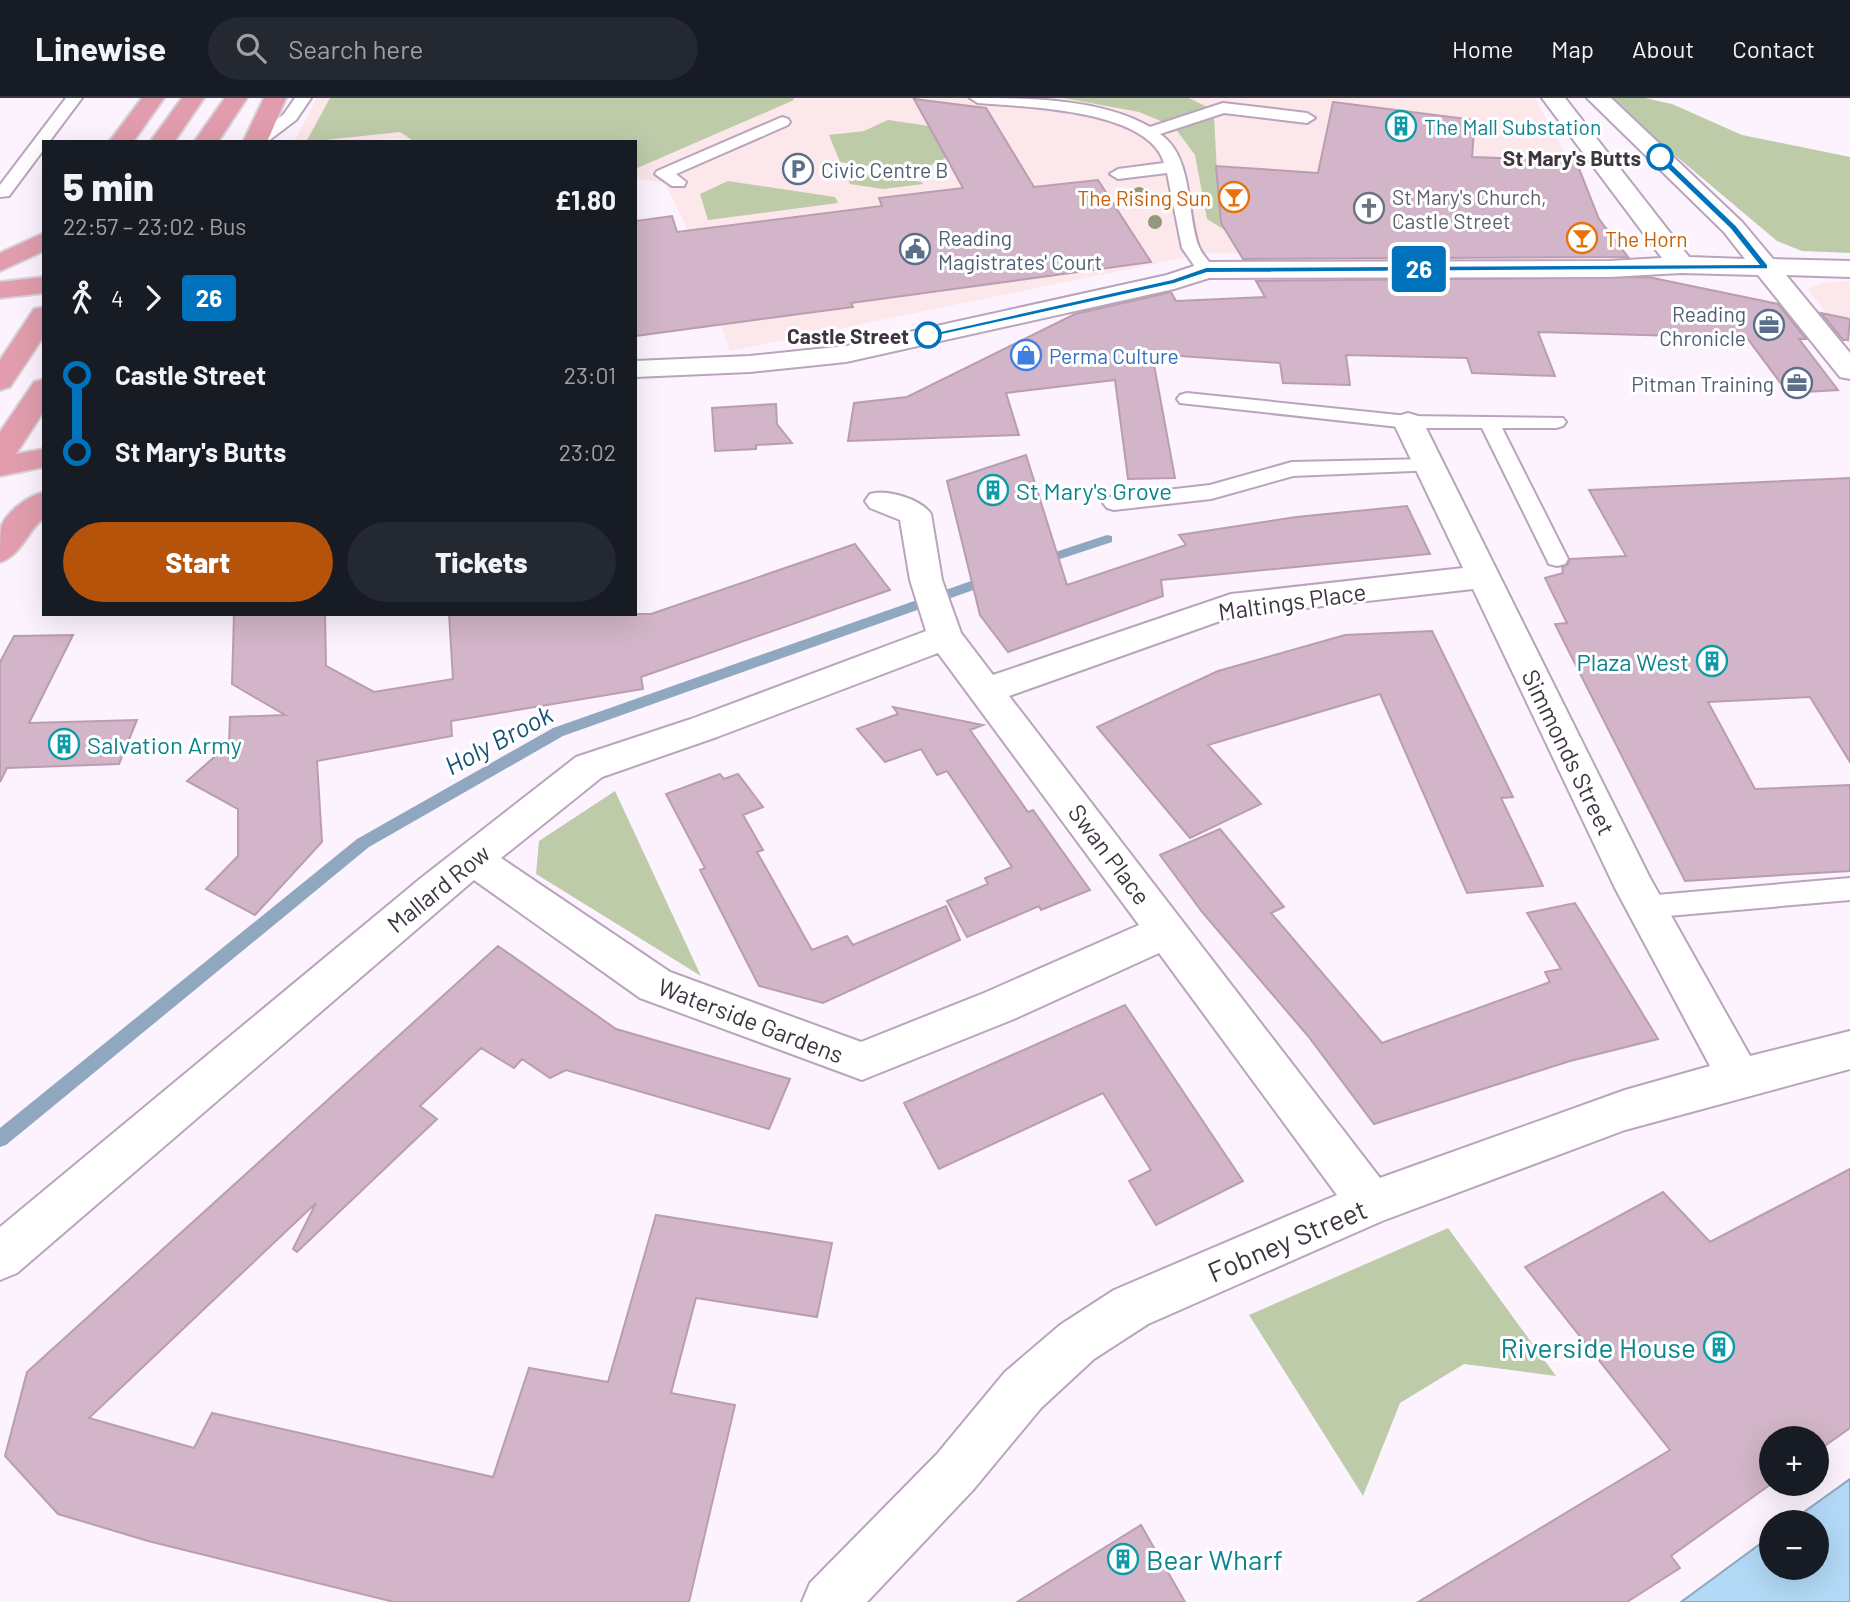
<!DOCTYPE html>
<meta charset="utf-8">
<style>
:root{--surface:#171b24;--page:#242831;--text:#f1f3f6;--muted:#9ea1a6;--line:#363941;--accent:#b45309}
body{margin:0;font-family:Barlow,sans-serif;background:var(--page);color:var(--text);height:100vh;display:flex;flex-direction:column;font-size:26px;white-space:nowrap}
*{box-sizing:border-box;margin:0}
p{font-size:23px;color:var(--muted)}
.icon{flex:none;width:38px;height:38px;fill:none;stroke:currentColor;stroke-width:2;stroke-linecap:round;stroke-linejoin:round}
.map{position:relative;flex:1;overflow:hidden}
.sheet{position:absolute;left:42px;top:42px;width:595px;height:476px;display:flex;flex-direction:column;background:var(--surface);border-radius:0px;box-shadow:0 7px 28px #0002}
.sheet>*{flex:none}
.badge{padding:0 14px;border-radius:5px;font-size:24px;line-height:46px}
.tools{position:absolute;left:1759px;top:1328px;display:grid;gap:14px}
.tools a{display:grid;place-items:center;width:70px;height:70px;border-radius:50%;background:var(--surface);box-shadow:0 7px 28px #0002;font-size:35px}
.map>.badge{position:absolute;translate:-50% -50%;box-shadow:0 0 0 4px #fff}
.legs{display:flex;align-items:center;gap:10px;height:77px;padding:0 21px;font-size:23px}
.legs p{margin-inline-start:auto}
.summary{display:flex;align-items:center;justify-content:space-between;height:119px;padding:0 21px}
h1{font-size:38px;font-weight:800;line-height:52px}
.primary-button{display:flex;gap:14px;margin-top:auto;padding:14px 21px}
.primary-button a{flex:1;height:80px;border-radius:42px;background:var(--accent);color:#fff;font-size:28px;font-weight:800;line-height:80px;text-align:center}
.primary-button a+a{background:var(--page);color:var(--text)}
ul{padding:0 21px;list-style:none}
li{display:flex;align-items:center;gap:24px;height:77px;font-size:26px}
li i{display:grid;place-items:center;width:10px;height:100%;margin:0 9px;background:currentColor}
li i::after{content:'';width:18px;height:18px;margin:-9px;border:5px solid;border-radius:50%;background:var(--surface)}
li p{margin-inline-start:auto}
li:first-child i{background:linear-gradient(#0000 50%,currentColor 0)}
li:last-child i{background:linear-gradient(currentColor 50%,#0000 0)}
header{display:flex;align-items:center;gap:42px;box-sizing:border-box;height:98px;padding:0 35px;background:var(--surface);border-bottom:2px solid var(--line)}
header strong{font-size:33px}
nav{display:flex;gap:38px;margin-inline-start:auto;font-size:24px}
.search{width:490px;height:63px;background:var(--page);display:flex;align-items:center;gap:18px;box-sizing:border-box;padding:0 24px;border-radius:38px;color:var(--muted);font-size:26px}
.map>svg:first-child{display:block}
</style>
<header>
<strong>Linewise</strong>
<div class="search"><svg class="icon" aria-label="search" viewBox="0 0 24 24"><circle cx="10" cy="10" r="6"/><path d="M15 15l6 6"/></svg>Search here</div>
<nav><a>Home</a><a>Map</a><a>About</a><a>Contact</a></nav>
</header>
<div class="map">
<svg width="1850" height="1504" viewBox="0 0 1850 1504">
<rect width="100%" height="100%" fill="#fcf3fe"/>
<path fill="#fce7ea" d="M317,0H1535L1622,159L1207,155L730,253L684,124L665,85L635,80V44H421L397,40L357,44H294Z
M1850,183V247L1808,191L1820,185Z"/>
<path fill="#becba9" d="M330,0H793L794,2L635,71V44H415L400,34L306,44Z
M1063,0H1189L1209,10L1163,24L1139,14Z
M1607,0H1645L1672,6L1742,37L1850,59V155L1802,153L1777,143Z
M1214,19L1218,92L1228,131L1225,132L1207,121L1195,57L1175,30Z
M888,22L929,28L946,60L915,74L840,64L829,37L864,33Z
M844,72L922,84L923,86L883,91L850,86Z
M728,83L835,99L838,105L708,122L700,96Z
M615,693L701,878L536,776L539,743Z
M1448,1130L1556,1278L1464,1266L1400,1305L1363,1398L1249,1217Z"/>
<path fill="#b2d9f6" stroke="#8fa8bf" stroke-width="2" d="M1850,1381V1504H1681L1771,1438V1470H1816V1424H1790Z"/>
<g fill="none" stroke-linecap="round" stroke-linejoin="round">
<path fill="#8fa8bf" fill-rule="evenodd" d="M1107,437L1112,438V444L1039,468L1032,464L1034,461Z
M991,476L998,481L996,484L563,638L369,749L6,1047L0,1049V1030L357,741L553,630Z"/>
</g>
<path fill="#d2b5c8" stroke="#ba9db0" stroke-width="2" d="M914,1L986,10L1034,89L1098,82L1151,164L851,205L853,209L635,238V123L672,118L677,134L882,108L879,100L963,90Z
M1333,4L1475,22L1472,59L1576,63L1599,121L1628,159L1243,161L1221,125L1216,68L1318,75Z
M1648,179L1778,206L1806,241H1799L1838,292L1788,295L1747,240L1538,234L1555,278L1472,275L1467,260L1346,257L1350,287L1283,285L1280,265L1152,256L1175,380L1128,381L1115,282L1006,295L1019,337L848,343L854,305L907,299L1075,216L1171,194L1176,203L1265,199L1256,183Z
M1821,215L1850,221L1848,242H1843Z
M776,306L777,326L792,345L756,347V351L715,353L712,310Z
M1026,357L1067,487L1186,447L1179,437L1296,419L1407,408L1430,456L1161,482L1163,498L1008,554L980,517L947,383Z
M1850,380V664L1810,599L1708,604L1755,691L1850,687V773L1685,783L1555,526L1567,525L1545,480L1563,475L1562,469L1567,467L1570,461L1626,458L1589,392Z
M855,446L890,492L641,579L643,591L451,623L452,638L317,663L322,744L255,817L206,791L238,758V711L187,683L229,646L230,619L285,617L232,586L234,516H325L326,568L374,594L453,581L449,516H651Z
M1432,533L1513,699L1501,700L1543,788L1467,795L1380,596L1208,647L1261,706L1190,740L1097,629L1218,573L1345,537Z
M73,537L29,625L137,622L119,666L7,670L0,684V564L14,538Z
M893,609L983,627L970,632L1028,714L1033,712L1090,792L1041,812L1039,808L967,839L947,803L988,786L985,780L1012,769L947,673L937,677L921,651L885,664L857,631L898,616Z
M720,676L724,681L738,676L763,709L743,717L763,752L757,754L812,852L847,838L853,847L946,808L960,842L823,905L759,888L700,772L705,770L666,696Z
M1220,731L1284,809L1271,815L1382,945L1550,884L1545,874L1561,871L1527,815L1575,805L1658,941L1570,963L1374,1026L1308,938L1202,814L1160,757Z
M498,848L616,931L790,981L769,1031L566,972L550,980L522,961L514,970L481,950L420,1008L437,1021L297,1154L293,1151L316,1105L89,1320L194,1350L212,1315L493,1379L529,1270L608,1284L656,1117L832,1145L817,1219L696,1200L671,1295L735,1307L689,1504H394L148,1443L58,1416L5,1358L27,1274Z
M1125,907L1243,1083L1156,1127L1129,1083L1151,1072L1103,995L939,1071L904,1005Z
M1850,1071V1330L1816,1354V1340H1771V1386L1671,1458L1680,1470L1627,1504H1418L1670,1352L1525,1169L1663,1094L1710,1144Z
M1141,1427L1185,1504H1017Z"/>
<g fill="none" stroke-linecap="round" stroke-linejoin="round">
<g stroke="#baa4bd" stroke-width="4">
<path id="lane" d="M66,0H82L49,44H44V51L9,98L0,99V87Z
M295,0H311L296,22L267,44H249L284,16Z
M970,0C1025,0 1101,0 1150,29L1223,5L1307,15L1315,20L1307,25L1224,15L1160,36C1194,59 1186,115 1199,149C1203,158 1210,164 1215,172L1206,177L1200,176L1182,150L1167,75L1118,81L1110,76L1118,71L1164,65C1149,11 1024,9 978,5Z
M782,19L788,21L790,24L788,27L676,76L686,84L684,88H672L655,76L657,73Z
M1187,295L1408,318L1563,320L1566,324L1563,328L1556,330H1502L1568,461L1565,466L1557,468L1549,466L1482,330H1408L1180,305L1177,301L1180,297Z
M1429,361L1436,362L1439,367L1436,372L1293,378L1211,401L1114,412L1107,410L1103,405L1107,400L1114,398L1210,387L1292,364Z
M1850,780V802L1645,820L1635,817L1631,809L1635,801L1645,798Z"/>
</g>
<g stroke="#baa4bd" stroke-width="4">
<path id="street" d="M1542,0H1565L1689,159L1745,161L1724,134L1587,0H1611L1742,124L1773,161L1850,163V179L1786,177L1850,255V281L1840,279L1758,177L1681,175L1609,179L1209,180L1174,191L846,264L750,274L635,279V263L750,258L846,248L1167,177L1206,164L1609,163L1662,160Z
M1408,315L1418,318L1423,324L1650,780L1750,958L1850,933V971L1625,1032L1382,1123L1148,1226L1094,1261L1041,1310L973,1392L867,1504H802L810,1485L937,1356L1005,1274L1060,1227L1114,1192L1337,1097L1159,855L1014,921L862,982L640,900L474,782L17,1175L0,1182V1129L421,780L576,659L691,621L926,533L910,482L900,422L870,410L865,403L870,396C887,391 921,401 931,416L942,482L961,535L993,577L1231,496L1463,470L1393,324L1398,318ZM1473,491L1615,790L1710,968L1625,992L1380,1080L1009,598L1234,518ZM938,555L1139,827L984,895L861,944L670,874L501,760L602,679L717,639Z"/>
</g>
<g stroke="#d5d3d5" stroke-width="4">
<path id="primary" d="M142,0H164L133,44H109Z
M182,0H204L174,44H150Z
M225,0H247L218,44H194Z
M264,0H286L267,44H243Z
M44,135V153L0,173V155Z
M44,179V195L0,200V184Z
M44,209V238L10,289L0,292V262L34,211Z
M44,281V313L16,356L44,351V369L0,378V334L34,284Z
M44,394V420C27,433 21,458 0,464C0,454 0,438 1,429C7,413 28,398 44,394Z"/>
</g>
<use href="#lane" fill="#fff" fill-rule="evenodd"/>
<use href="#street" fill="#fff" fill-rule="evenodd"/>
<use href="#primary" fill="#e19dad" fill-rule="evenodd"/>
</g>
<g fill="#92997c">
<circle cx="1139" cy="96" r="7"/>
<circle cx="1155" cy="124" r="7"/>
</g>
<path fill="#0072bc" stroke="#fff" stroke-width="2" d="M1657,57H1663L1736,127L1768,167V171L1207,175L1174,186L928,240L923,237L1172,181L1206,169L1758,166L1730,131L1657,61Z"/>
<defs>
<g id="building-ring" transform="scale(1.575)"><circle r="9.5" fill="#fff" stroke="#0f9aa8" stroke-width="1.5"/><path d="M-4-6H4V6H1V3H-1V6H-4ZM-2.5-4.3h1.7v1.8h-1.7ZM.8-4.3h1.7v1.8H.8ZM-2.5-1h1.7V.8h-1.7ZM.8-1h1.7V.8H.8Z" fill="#0f9aa8"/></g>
<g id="parking-ring" transform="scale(1.575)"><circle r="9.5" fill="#fff" stroke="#5c6f8a" stroke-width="1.5"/><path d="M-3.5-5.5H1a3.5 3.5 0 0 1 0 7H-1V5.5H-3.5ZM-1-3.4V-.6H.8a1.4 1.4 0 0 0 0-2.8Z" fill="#5c6f8a"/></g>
<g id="bar-ring" transform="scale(1.575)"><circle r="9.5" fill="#fff" stroke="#e8710a" stroke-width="1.5"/><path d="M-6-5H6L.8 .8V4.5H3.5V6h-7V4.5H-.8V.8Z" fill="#e8710a"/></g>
<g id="church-ring" transform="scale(1.575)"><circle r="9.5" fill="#fff" stroke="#6b7280" stroke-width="1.5"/><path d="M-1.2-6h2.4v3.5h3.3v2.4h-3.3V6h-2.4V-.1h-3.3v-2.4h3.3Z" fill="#6b7280"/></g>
<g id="civic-ring" transform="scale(1.575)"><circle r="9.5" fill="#fff" stroke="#5c6f8a" stroke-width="1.5"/><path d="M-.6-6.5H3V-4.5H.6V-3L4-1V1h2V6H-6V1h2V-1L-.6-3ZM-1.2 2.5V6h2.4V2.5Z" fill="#5c6f8a"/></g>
<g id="office-ring" transform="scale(1.575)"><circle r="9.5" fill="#fff" stroke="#5c6f8a" stroke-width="1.5"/><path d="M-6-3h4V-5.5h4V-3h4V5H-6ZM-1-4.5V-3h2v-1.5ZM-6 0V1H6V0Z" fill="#5c6f8a"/></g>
<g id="shop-ring" transform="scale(1.575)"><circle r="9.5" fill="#fff" stroke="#3f7fe0" stroke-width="1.5"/><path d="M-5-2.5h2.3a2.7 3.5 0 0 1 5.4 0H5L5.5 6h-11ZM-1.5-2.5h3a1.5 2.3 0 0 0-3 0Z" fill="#3f7fe0"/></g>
</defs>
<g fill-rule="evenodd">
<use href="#building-ring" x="1401" y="28"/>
<use href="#parking-ring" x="798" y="71"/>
<use href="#bar-ring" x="1234" y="99"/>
<use href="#church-ring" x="1369" y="110"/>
<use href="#bar-ring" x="1582" y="140"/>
<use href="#civic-ring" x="915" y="151"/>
<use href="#office-ring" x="1769" y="227"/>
<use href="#shop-ring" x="1026" y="257"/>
<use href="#office-ring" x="1797" y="285"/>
<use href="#building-ring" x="993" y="392"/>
<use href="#building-ring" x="1712" y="563"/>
<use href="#building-ring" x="64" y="646"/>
<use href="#building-ring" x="1719" y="1249"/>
<use href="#building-ring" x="1123" y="1461"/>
</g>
<g fill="#fff" stroke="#0072bc" stroke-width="3.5">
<circle cx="1660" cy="59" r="12"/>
<circle cx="928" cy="237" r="12"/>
</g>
<g text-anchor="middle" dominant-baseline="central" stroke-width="6" stroke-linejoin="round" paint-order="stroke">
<g font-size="21" fill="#0d838f" stroke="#fff" text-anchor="start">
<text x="1424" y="28">The Mall Substation</text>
</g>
<g font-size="21" font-weight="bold" fill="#3e3540" stroke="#fff" text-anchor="end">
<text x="1641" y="59">St Mary's Butts</text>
<text x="909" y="237">Castle Street</text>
</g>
<g font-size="21" fill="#4e5e75" stroke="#fff" text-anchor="start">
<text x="821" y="71">Civic Centre B</text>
<text x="938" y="139">Reading<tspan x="938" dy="24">Magistrates' Court</tspan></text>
<text x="1746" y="215" text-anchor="end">Reading<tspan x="1746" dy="24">Chronicle</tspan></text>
<text x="1774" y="285" text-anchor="end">Pitman Training</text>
</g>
<g font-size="21" fill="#5b616d" stroke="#fff" text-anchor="start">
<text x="1392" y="98">St Mary's Church,<tspan x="1392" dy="24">Castle Street</tspan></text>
</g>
<g font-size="21" fill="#c56008" stroke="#fff" text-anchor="end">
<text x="1211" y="99">The Rising Sun</text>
<text x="1605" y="140" text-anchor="start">The Horn</text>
</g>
<g font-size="21" fill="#366cbe" stroke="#fff" text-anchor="start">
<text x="1049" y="257">Perma Culture</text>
</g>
<g font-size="24" fill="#0d838f" stroke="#fff" text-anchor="start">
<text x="1016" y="392">St Mary's Grove</text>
<text x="1689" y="563" text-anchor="end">Plaza West</text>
<text x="87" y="646">Salvation Army</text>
</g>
<g font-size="24" fill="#3e3540" stroke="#fff">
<text transform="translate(1292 503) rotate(-8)">Maltings Place</text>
<text transform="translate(1569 654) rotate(64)">Simmonds Street</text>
<text transform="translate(1110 756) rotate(53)">Swan Place</text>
<text transform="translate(438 790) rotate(-39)">Mallard Row</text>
<text transform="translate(751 922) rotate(21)">Waterside Gardens</text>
</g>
<g font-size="26" font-style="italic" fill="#115277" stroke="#fff">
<text transform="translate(498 641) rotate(-28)">Holy Brook</text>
</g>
<g font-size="28" fill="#3e3540" stroke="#fff">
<text transform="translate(1287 1142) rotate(-23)">Fobney Street</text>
</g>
<g font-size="28" fill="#0d838f" stroke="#fff" text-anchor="end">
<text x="1696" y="1249">Riverside House</text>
<text x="1146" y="1461" text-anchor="start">Bear Wharf</text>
</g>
</g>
</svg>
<div class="tools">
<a>+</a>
<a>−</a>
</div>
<b class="badge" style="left:1419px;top:171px;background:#0072bc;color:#fff">26</b>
<section class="sheet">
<div class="summary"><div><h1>5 min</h1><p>22:57 – 23:02 · Bus</p></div><b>£1.80</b></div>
<div class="legs"><svg class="icon" aria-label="walk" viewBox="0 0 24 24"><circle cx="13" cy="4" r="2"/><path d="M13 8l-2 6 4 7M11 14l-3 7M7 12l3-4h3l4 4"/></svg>4<svg class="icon" aria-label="forward" viewBox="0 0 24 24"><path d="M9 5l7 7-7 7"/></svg><b class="badge" style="background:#0072bc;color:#fff">26</b></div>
<ul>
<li><i style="color:#0072bc"></i><b>Castle Street</b><p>23:01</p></li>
<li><i style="color:#0072bc"></i><b>St Mary's Butts</b><p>23:02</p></li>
</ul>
<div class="primary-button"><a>Start</a><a>Tickets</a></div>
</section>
</div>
